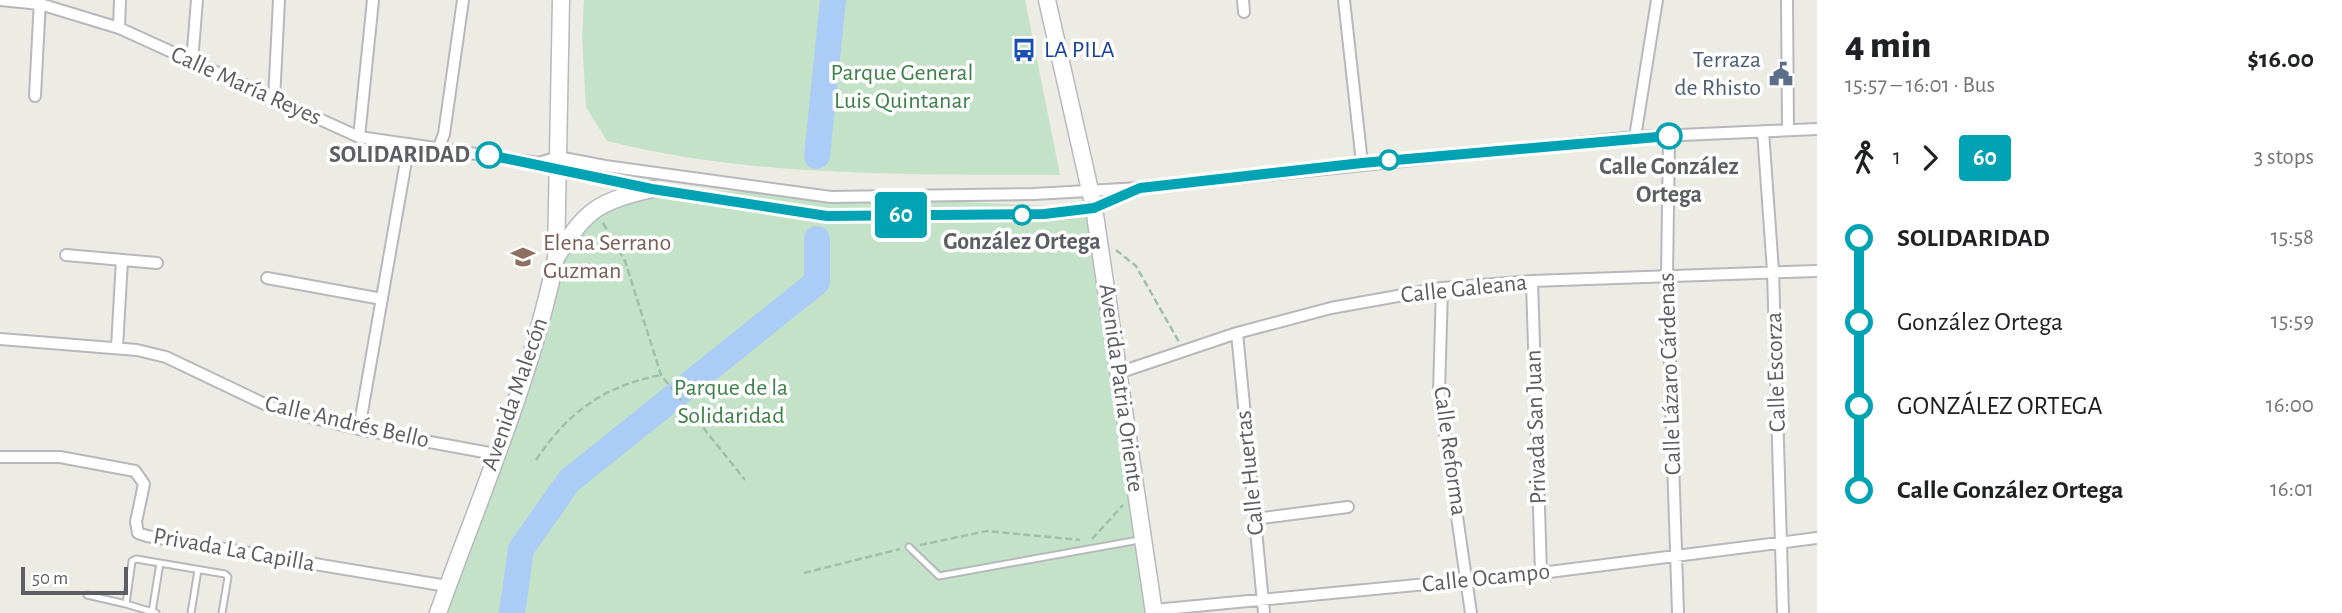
<!DOCTYPE html>
<meta charset="utf-8">
<style>
:root{--surface:#fff;--page:#f2f2f2;--text:#202124;--muted:#757577}
body{margin:0;font-family:"Alegreya Sans",sans-serif;background:var(--page);color:var(--text);height:100vh;display:flex;flex-direction:column;font-size:26px;white-space:nowrap}
*{box-sizing:border-box;margin:0}
p{font-size:23px;color:var(--muted)}
.icon{flex:none;width:38px;height:38px;fill:none;stroke:currentColor;stroke-width:2;stroke-linecap:round;stroke-linejoin:round}
.map{position:relative;flex:1;overflow:hidden}
.panel{display:flex;flex-direction:column;background:var(--surface);width:525px}
.panel>*{flex:none}
.badge{padding:0 14px;border-radius:5px;font-size:24px;line-height:46px}
.scale{position:absolute;left:21px;bottom:18px;width:107px;box-sizing:border-box;padding-left:7px;border:4px solid #5c5e63;border-top:0;font-size:19px;line-height:24px;white-space:nowrap;color:#5c5e63;-webkit-text-stroke:5px #fff;paint-order:stroke}
.map>.badge{position:absolute;translate:-50% -50%;box-shadow:0 0 0 4px #fff}
.legs{display:flex;align-items:center;gap:10px;height:77px;padding:0 28px;font-size:23px}
.legs p{margin-inline-start:auto}
.summary{display:flex;align-items:center;justify-content:space-between;height:119px;padding:0 28px}
h1{font-size:38px;font-weight:800;line-height:52px}
ul{padding:0 28px;list-style:none}
li{display:flex;align-items:center;gap:24px;height:84px;font-size:26px}
li i{display:grid;place-items:center;width:10px;height:100%;margin:0 9px;background:currentColor}
li i::after{content:'';width:18px;height:18px;margin:-9px;border:5px solid;border-radius:50%;background:var(--surface)}
li p{margin-inline-start:auto}
li:first-child i{background:linear-gradient(#0000 50%,currentColor 0)}
li:last-child i{background:linear-gradient(currentColor 50%,#0000 0)}
main{display:flex;flex:1;min-height:0}
.map>svg:first-child{display:block}
</style>
<main>
<div class="map">
<svg width="1817" height="613" viewBox="0 0 1817 613">
<rect width="100%" height="100%" fill="#edece4"/>
<path fill="#c3e2c7" d="M584,0H1025L1060,175C909,174 755,178 607,141L586,107L582,38Z
M641,187L1094,208L1150,613H439L556,258L594,208Z"/>
<g fill="none" stroke-linecap="round" stroke-linejoin="round">
<path stroke="#abccf7" stroke-width="26" d="M817,156L833,0
M512,613L521,549L569,481L817,282V239"/>
<g stroke="#b7b8bd" stroke-width="9">
<path id="lane" d="M909,547L939,576L1139,540
M87,595L126,604
M152,612L160,563
M156,613L126,604L132,561L136,559L225,574L228,577L222,613
M191,613L198,570"/>
</g>
<g stroke="#b7b8bd" stroke-width="14">
<path id="street" d="M0,0L40,4L119,28L359,137L539,163L652,189L827,216L1066,213L1094,208L1135,190
M1243,0L1244,12
M1344,0L1362,163
M1787,0L1788,129
M119,28L120,0
M192,62L197,0
M35,96L40,0
M274,100L279,0
M1763,131L1773,271L1783,613
M1669,136L1667,276L1678,613
M359,137L373,0
M1635,137L1657,0
M439,147L444,134L463,0
M539,163L558,157L605,166L831,197L1034,194L1140,188L1635,137L1817,129
M66,255L157,263
M267,278L382,299
M1532,281L1541,573
M1442,288L1439,392L1471,613
M1237,333L1264,613
M0,339L137,350L166,357L273,408L359,429L495,454
M117,347L122,260
M1121,372L1237,333L1331,308L1442,288L1532,281L1817,271
M359,429L409,144
M0,457H60L135,471L144,484L136,522L138,533L147,536L447,586
M1255,519L1348,507
M1154,610L1541,573L1817,538"/>
</g>
<g stroke="#b8b9bf" stroke-width="19">
<path id="secondary" d="M1047,0L1094,208L1154,613
M557,256C587,209 597,202 652,189
M438,613C479,499 532,377 556,258L561,0"/>
</g>
<path stroke="#9cc0aa" stroke-width="2.5" stroke-dasharray="7 3.5" stroke-linecap="butt" d="M603,223L625,261L661,375L745,480
M1116,250L1136,266L1179,342
M536,460C568,412 604,386 661,375
M1092,539L1123,505
M920,545L987,531L1080,540
M804,573L900,549"/>
<use href="#lane" stroke="#fff" stroke-width="5"/>
<use href="#street" stroke="#fff" stroke-width="10"/>
<use href="#secondary" stroke="#fff" stroke-width="16"/>
</g>
<g fill="none" stroke-linecap="round" stroke-linejoin="round">
<g stroke="#fff" stroke-width="16">
<path id="line-1" d="M489,155L652,189L827,216L1044,214L1094,208L1140,188L1362,163L1669,136"/>
</g>
<use href="#line-1" stroke="#00a3b4" stroke-width="10"/>
</g>
<defs>
<g id="bus-bare" transform="scale(1.89)"><path d="M-5-6H5V4H4V6H2V4H-2V6H-4V4H-5ZM-3.5-4V0h7V-4ZM-3.5 1.2v1.5H-2V1.2ZM2 1.2v1.5H3.5V1.2Z" fill="#1a4fb4" stroke="#fff" stroke-width="2.5" paint-order="stroke"/></g>
<g id="civic-bare" transform="scale(1.89)"><path d="M-.6-6.5H3V-4.5H.6V-3L4-1V1h2V6H-6V1h2V-1L-.6-3ZM-1.2 2.5V6h2.4V2.5Z" fill="#5c6f8a" stroke="#fff" stroke-width="2.5" paint-order="stroke"/></g>
<g id="school-bare" transform="scale(1.89)"><path d="M0-5L7-2L0 1L-7-2ZM-4 1L0 2.5L4 1V4Q0 6-4 4Z" fill="#8d6e63" stroke="#fff" stroke-width="2.5" paint-order="stroke"/></g>
</defs>
<g fill-rule="evenodd">
<use href="#bus-bare" x="1024" y="50"/>
<use href="#civic-bare" x="1781" y="74"/>
<use href="#school-bare" x="523" y="257"/>
</g>
<g fill="#fff" stroke="#00a3b4" stroke-width="3.5">
<circle cx="1669" cy="136" r="12"/>
<circle cx="489" cy="155" r="12"/>
<circle cx="1389" cy="160" r="9"/>
<circle cx="1022" cy="215" r="9"/>
</g>
<g text-anchor="middle" dominant-baseline="central" stroke-width="7" stroke-linejoin="round" paint-order="stroke">
<g font-size="24" fill="#164399" stroke="#fff" text-anchor="start">
<text x="1044" y="50">LA PILA</text>
</g>
<g font-size="24" fill="#4e5e75" stroke="#fff" text-anchor="end">
<text x="1761" y="60">Terraza<tspan x="1761" dy="28">de Rhisto</tspan></text>
</g>
<g font-size="24" fill="#3d8149" stroke="#fff">
<text x="902" y="73">Parque General<tspan x="902" dy="28">Luis Quintanar</tspan></text>
<text x="731" y="388">Parque de la<tspan x="731" dy="28">Solidaridad</tspan></text>
</g>
<g font-size="24" fill="#5c5e63" stroke="#fff">
<text transform="translate(246 86) rotate(24)">Calle María Reyes</text>
<text transform="translate(1464 289) rotate(-6)">Calle Galeana</text>
<text transform="translate(1776 372) rotate(-92)">Calle Escorza</text>
<text transform="translate(1670 374) rotate(-92)">Calle Lázaro Cárdenas</text>
<text transform="translate(1121 388) rotate(82)">Avenida Patria Oriente</text>
<text transform="translate(515 394) rotate(-71)">Avenida Malecón</text>
<text transform="translate(347 422) rotate(13)">Calle Andrés Bello</text>
<text transform="translate(1536 427) rotate(-92)">Privada San Juan</text>
<text transform="translate(1450 451) rotate(82)">Calle Reforma</text>
<text transform="translate(1250 473) rotate(-96)">Calle Huertas</text>
<text transform="translate(234 550) rotate(10)">Privada La Capilla</text>
<text transform="translate(1486 578) rotate(-6)">Calle Ocampo</text>
</g>
<g font-size="24" font-weight="bold" fill="#5c5e63" stroke="#fff">
<text x="470" y="155" text-anchor="end">SOLIDARIDAD</text>
<text x="1669" y="167">Calle González<tspan x="1669" dy="28">Ortega</tspan></text>
<text x="1022" y="242">González Ortega</text>
</g>
<g font-size="24" fill="#785e54" stroke="#fff" text-anchor="start">
<text x="543" y="243">Elena Serrano<tspan x="543" dy="28">Guzman</tspan></text>
</g>
</g>
</svg>
<div class="scale">50 m</div>
<b class="badge" style="left:901px;top:215px;background:#00a3b4;color:#fff">60</b>
</div>
<section class="panel">
<div class="summary"><div><h1>4 min</h1><p>15:57 – 16:01 · Bus</p></div><b>$16.00</b></div>
<div class="legs"><svg class="icon" aria-label="walk" viewBox="0 0 24 24"><circle cx="13" cy="4" r="2"/><path d="M13 8l-2 6 4 7M11 14l-3 7M7 12l3-4h3l4 4"/></svg>1<svg class="icon" aria-label="forward" viewBox="0 0 24 24"><path d="M9 5l7 7-7 7"/></svg><b class="badge" style="background:#00a3b4;color:#fff">60</b><p>3 stops</p></div>
<ul>
<li><i style="color:#00a3b4"></i><b>SOLIDARIDAD</b><p>15:58</p></li>
<li><i style="color:#00a3b4"></i><span>González Ortega</span><p>15:59</p></li>
<li><i style="color:#00a3b4"></i><span>GONZÁLEZ ORTEGA</span><p>16:00</p></li>
<li><i style="color:#00a3b4"></i><b>Calle González Ortega</b><p>16:01</p></li>
</ul>
</section>
</main>
